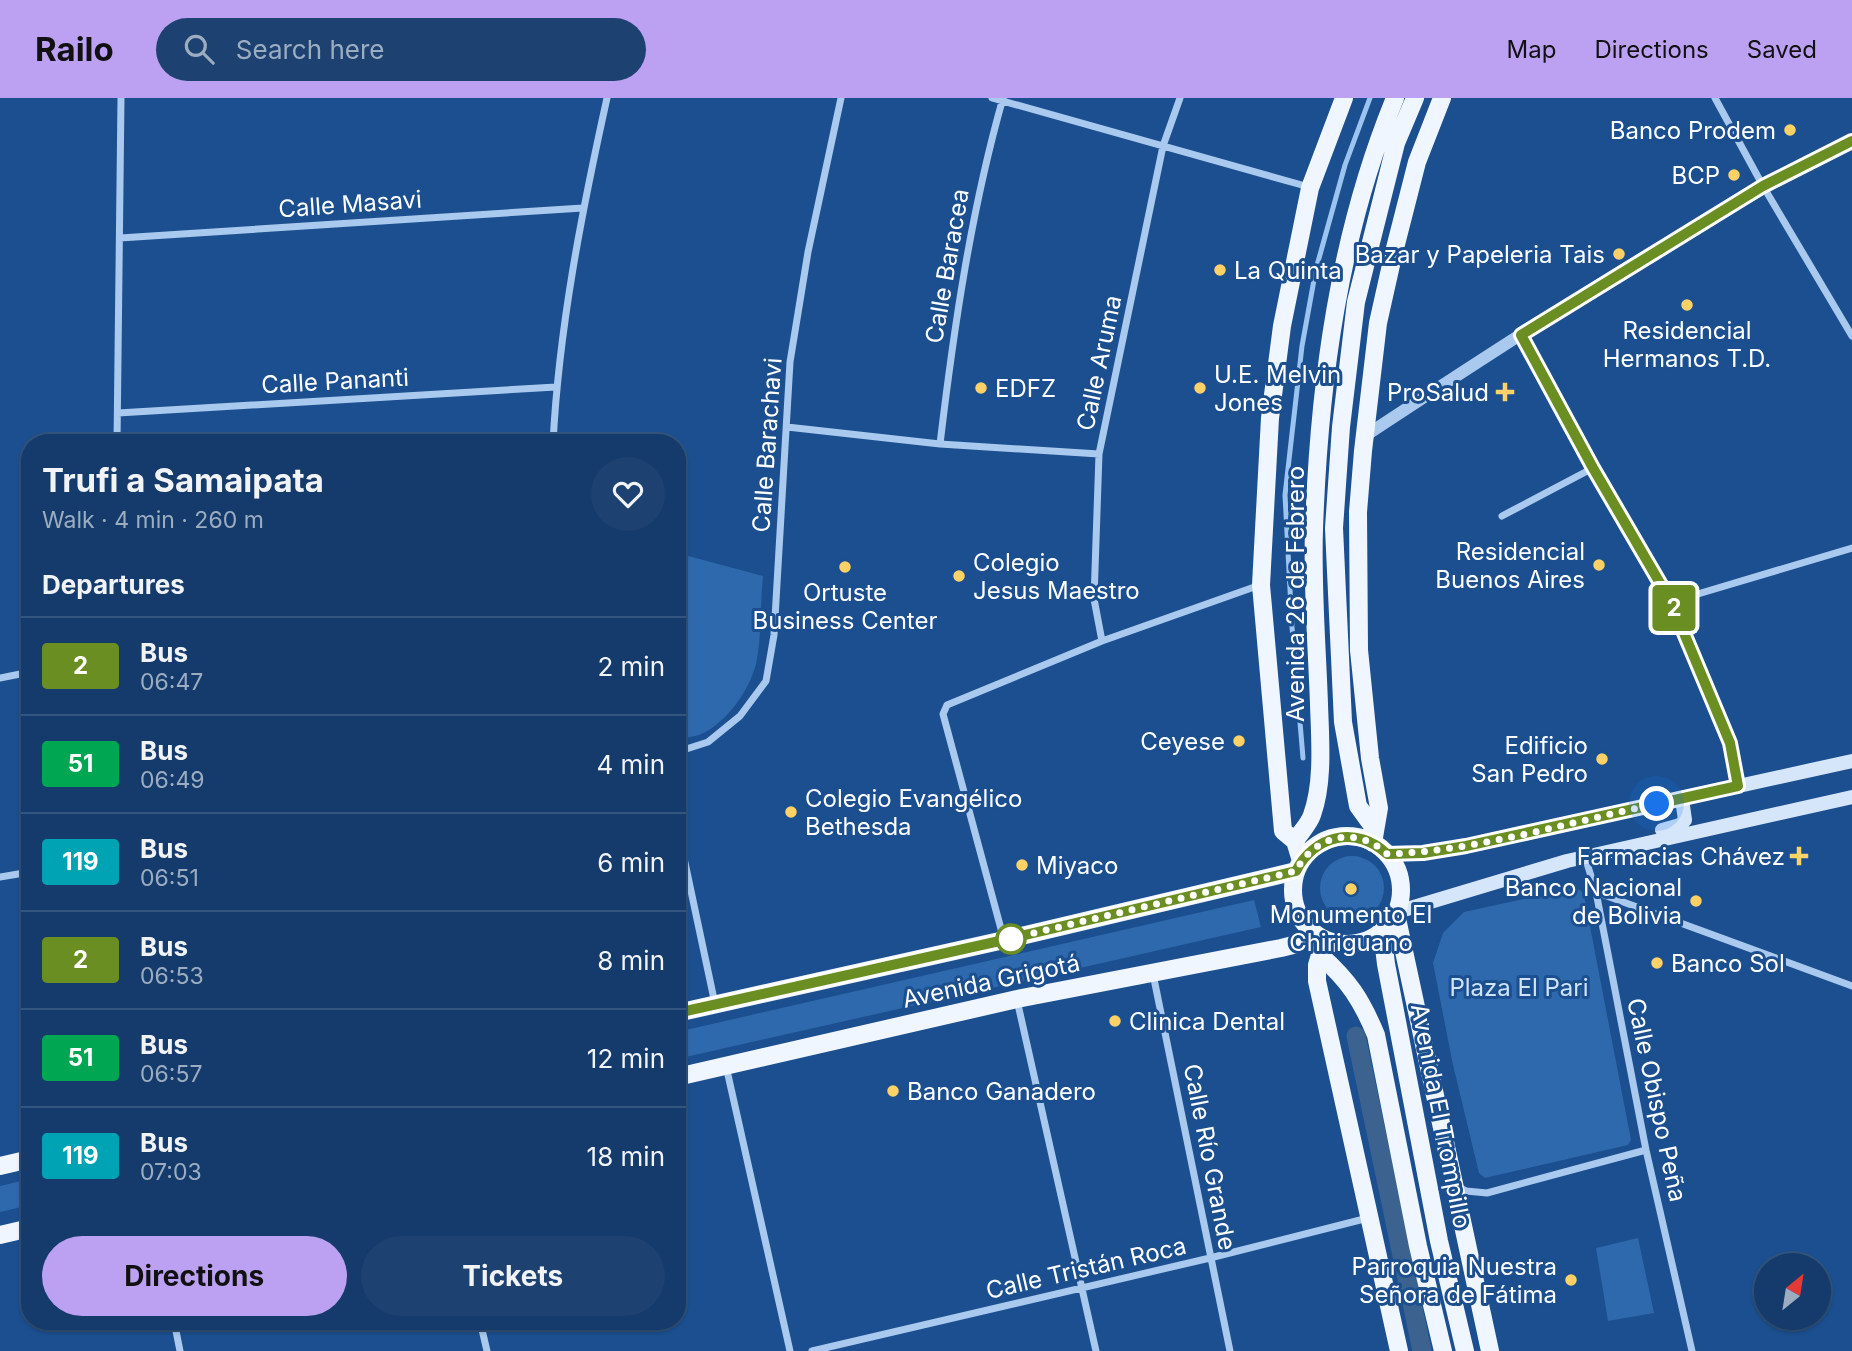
<!DOCTYPE html>
<meta charset="utf-8">
<style>
:root{--surface:#143b6b;--page:#1d4271;--text:#f1f3f6;--muted:#9dadc1;--line:#33557e;--accent:#bca0f2}
body{margin:0;font-family:Inter,sans-serif;background:var(--page);color:var(--text);height:100vh;display:flex;flex-direction:column;font-size:26px;white-space:nowrap}
*{box-sizing:border-box;margin:0}
p{font-size:23px;color:var(--muted)}
.icon{flex:none;width:38px;height:38px;fill:none;stroke:currentColor;stroke-width:2;stroke-linecap:round;stroke-linejoin:round}
.map{position:relative;flex:1;overflow:hidden}
.drawer{position:absolute;left:21px;top:336px;width:665px;height:896px;display:flex;flex-direction:column;background:var(--surface);border-radius:28px;box-shadow:0 2px 5px #0004,0 0 0 2px var(--line)}
.drawer>*{flex:none}
.badge{padding:0 14px;border-radius:5px;font-size:24px;line-height:46px}
.needle{width:46px;rotate:30deg}
.buttons{position:absolute;left:1754px;top:1155px;display:grid;gap:14px}
.buttons a{display:grid;place-items:center;width:77px;height:77px;border-radius:50%;background:var(--surface);box-shadow:0 2px 5px #0004,0 0 0 2px var(--line);font-size:35px}
.you{position:absolute;width:35px;height:35px;margin:-18px;border:5px solid #fff;border-radius:50%;background:#1a73e8;box-shadow:0 0 0 10px #1a73e833}
.map>.badge{position:absolute;translate:-50% -50%;box-shadow:0 0 0 4px #fff}
h2{padding:0 21px;font-size:26px;line-height:63px}
.round{display:grid;place-items:center;flex:none;width:74px;height:74px;border-radius:37px;background:var(--page)}
.overview{display:flex;align-items:center;justify-content:space-between;height:119px;padding:0 21px}
h1{font-size:33px;font-weight:700;line-height:52px}
.button{display:flex;gap:14px;margin-top:auto;padding:14px 21px}
.button a{flex:1;height:80px;border-radius:42px;background:var(--accent);color:#111;font-size:28px;font-weight:700;line-height:80px;text-align:center}
.button a+a{background:var(--page);color:var(--text)}
ul{padding:0;list-style:none}
li{display:flex;align-items:center;gap:21px;height:98px;padding:0 21px;border-top:2px solid var(--line)}
li div{flex:1}
li b{display:block;font-size:26px}
li em{font-style:normal}
li .badge{min-width:77px;font-weight:700;text-align:center}
header{display:flex;align-items:center;gap:42px;box-sizing:border-box;height:98px;padding:0 35px;background:var(--accent);color:#111}
header strong{font-size:33px}
nav{display:flex;gap:38px;margin-inline-start:auto;font-size:24px}
.search{width:490px;height:63px;background:var(--page);display:flex;align-items:center;gap:18px;box-sizing:border-box;padding:0 24px;border-radius:38px;color:var(--muted);font-size:26px}
.map>svg:first-child{display:block}
</style>
<header>
<strong>Railo</strong>
<div class="search"><svg class="icon" aria-label="search" viewBox="0 0 24 24"><circle cx="10" cy="10" r="6"/><path d="M15 15l6 6"/></svg>Search here</div>
<nav><a>Map</a><a>Directions</a><a>Saved</a></nav>
</header>
<div class="map">
<svg width="1852" height="1253" viewBox="0 0 1852 1253">
<rect width="100%" height="100%" fill="#1b4f8f"/>
<path fill="#2e69ad" d="M677,455L763,478C760,505 762,539 756,566C749,593 726,626 699,637C692,639 684,640 677,642Z
M1320 790a32 32 0 1 1 64 0a32 32 0 1 1-64 0Z
M1574,790L1580,792L1584,797L1631,1042L1628,1047L1485,1080L1479,1075L1453,967L1433,865L1443,835L1464,814Z
M1254,802L1261,829L677,961V934Z
M30,1081V1107L0,1114V1088Z
M1638,1140L1654,1215L1608,1223L1596,1150Z"/>
<g fill="none" stroke-linecap="round" stroke-linejoin="round">
<path stroke="#9cc4f0" stroke-width="5" d="M1303,660L1292,529L1285,397L1302,248L1316,171L1345,67L1370,0"/>
<path stroke="#3c6290" stroke-width="19" d="M1356,938L1422,1253"/>
<path stroke="#a9c9ee" stroke-width="7" d="M992,0L1309,89
M1715,0L1763,88L1852,238
M120,140L583,110
M1521,237L1593,370L1671,504L1730,645L1738,688
M118,315L556,289
M787,329L940,346L1099,356
M117,345L121,0
M553,345C559,229 582,113 607,0
M940,346C954,229 971,113 1003,0
M1502,418L1593,370
M1671,504L1852,450
M1102,543L1094,501L1099,356L1163,48L1180,0
M0,580L30,574
M677,654L708,644L740,618L766,583L774,537L790,264L808,154L841,0
M677,727L715,906
M1585,759L1596,794L1646,1052L1692,1253
M0,779L30,774
M1596,794L1852,888
M1004,842L943,616L947,607L1102,543L1260,487
M1153,876L1230,1253
M1017,902L1096,1253
M726,968L790,1253
M1458,1089L1466,1093L1487,1095L1646,1052
M174,1223L180,1253
M480,1223L487,1253
M812,1253L1210,1160L1368,1120"/>
<path stroke="#a9c9ee" stroke-width="12" d="M1365,338C1523,234 1683,129 1852,43"/>
<path stroke="#d6e6fa" stroke-width="14" d="M1662,732L1680,727L1685,722L1682,701
M1387,756L1423,755L1466,748L1852,663
M1397,814L1567,763L1852,699"/>
<path stroke="#f0f6ff" stroke-width="18" d="M1374,730L1358,708L1343,624L1334,430L1341,329L1356,204L1396,45L1415,0
M1293 792a54 54 0 1 1 108 0a54 54 0 1 1-108 0Z
M1295,743C1300,735 1309,726 1312,717C1324,684 1320,640 1319,606C1317,548 1312,489 1314,431C1319,285 1339,136 1395,0
M1373,745L1379,710L1370,660L1359,552L1358,414L1363,353L1378,225L1393,158L1417,64L1442,0
M1301,763L1295,743L1283,733L1261,487L1270,320L1282,228L1310,90L1344,0
M1396,816L1490,1253
M1382,833L1386,866L1439,1143L1465,1253
M1322,850L1317,867V883L1399,1253
M1320,857C1349,883 1361,901 1376,937L1418,1148L1443,1253
M677,915L1004,842L1296,773
M677,979L1017,901L1281,850L1297,846L1315,836
M0,1068L30,1061
M0,1137L30,1130"/>
</g>
<g fill="none" stroke-linecap="round" stroke-linejoin="round">
<g stroke="#fff" stroke-width="16">
<path id="line" d="M677,915L1004,842L1296,773C1314,737 1357,727 1387,756L1423,755L1466,748L1738,688L1730,645L1671,504L1593,370L1521,237L1763,88L1852,43"/>
</g>
<use href="#line" stroke="#6b8e23" stroke-width="10"/>
<path stroke="#fff" stroke-width="7" stroke-dasharray="0 12.6" d="M1011,841L1004,842L1296,773C1314,737 1357,727 1387,756C1478,753 1568,724 1657,706"/>
</g>
<g fill="#ffd166" stroke="#1b4f8f" stroke-width="2.5">
<circle cx="1790" cy="32" r="7"/>
<circle cx="1734" cy="77" r="7"/>
<circle cx="1619" cy="156" r="7"/>
<circle cx="1220" cy="172" r="7"/>
<circle cx="1687" cy="207" r="7"/>
<circle cx="981" cy="290" r="7"/>
<circle cx="1200" cy="290" r="7"/>
<path d="M1501.5 283.5h7v7h7v7h-7v7h-7v-7h-7v-7h7z"/>
<circle cx="1599" cy="467" r="7"/>
<circle cx="845" cy="469" r="7"/>
<circle cx="959" cy="478" r="7"/>
<circle cx="1239" cy="643" r="7"/>
<circle cx="1602" cy="661" r="7"/>
<circle cx="791" cy="714" r="7"/>
<path d="M1795.5 747.5h7v7h7v7h-7v7h-7v-7h-7v-7h7z"/>
<circle cx="1022" cy="767" r="7"/>
<circle cx="1351" cy="791" r="7"/>
<circle cx="1696" cy="803" r="7"/>
<circle cx="1657" cy="865" r="7"/>
<circle cx="1115" cy="923" r="7"/>
<circle cx="893" cy="993" r="7"/>
<circle cx="1571" cy="1182" r="7"/>
</g>
<circle fill="#fff" stroke="#6b8e23" stroke-width="3.5" cx="1011" cy="841" r="14"/>
<g text-anchor="middle" dominant-baseline="central" stroke-width="6" stroke-linejoin="round" paint-order="stroke">
<g font-size="24" fill="#fff" stroke="#1b4f8f" text-anchor="end">
<text x="1776" y="32">Banco Prodem</text>
<text x="1720" y="77">BCP</text>
<text x="1605" y="156">Bazar y Papeleria Tais</text>
<text x="1234" y="172" text-anchor="start">La Quinta</text>
<text x="1687" y="232" text-anchor="middle">Residencial<tspan x="1687" dy="28">Hermanos T.D.</tspan></text>
<text x="1214" y="276" text-anchor="start">U.E. Melvin<tspan x="1214" dy="28">Jones</tspan></text>
<text x="995" y="290" text-anchor="start">EDFZ</text>
<text x="1489" y="294">ProSalud</text>
<text x="1585" y="453">Residencial<tspan x="1585" dy="28">Buenos Aires</tspan></text>
<text x="973" y="464" text-anchor="start">Colegio<tspan x="973" dy="28">Jesus Maestro</tspan></text>
<text x="845" y="494" text-anchor="middle">Ortuste<tspan x="845" dy="28">Business Center</tspan></text>
<text x="1225" y="643">Ceyese</text>
<text x="1588" y="647">Edificio<tspan x="1588" dy="28">San Pedro</tspan></text>
<text x="805" y="700" text-anchor="start">Colegio Evangélico<tspan x="805" dy="28">Bethesda</tspan></text>
<text x="1785" y="758">Farmacias Chávez</text>
<text x="1036" y="767" text-anchor="start">Miyaco</text>
<text x="1682" y="789">Banco Nacional<tspan x="1682" dy="28">de Bolivia</tspan></text>
<text x="1351" y="816" text-anchor="middle">Monumento El<tspan x="1351" dy="28">Chiriguano</tspan></text>
<text x="1671" y="865" text-anchor="start">Banco Sol</text>
<text x="1129" y="923" text-anchor="start">Clinica Dental</text>
<text x="907" y="993" text-anchor="start">Banco Ganadero</text>
<text x="1557" y="1168">Parroquia Nuestra<tspan x="1557" dy="28">Señora de Fátima</tspan></text>
</g>
<g font-size="24" fill="#fff" stroke="#1b4f8f">
<text transform="translate(350 106) rotate(-4)">Calle Masavi</text>
<text transform="translate(947 168) rotate(-80)">Calle Baracea</text>
<text transform="translate(1099 265) rotate(-78)">Calle Aruma</text>
<text transform="translate(335 283) rotate(-3)">Calle Pananti</text>
<text transform="translate(767 347) rotate(-86)">Calle Barachavi</text>
<text transform="translate(1295 496) rotate(-90)">Avenida 26 de Febrero</text>
<text transform="translate(991 883) rotate(-12)">Avenida Grigotá</text>
<text transform="translate(1657 1002) rotate(78)">Calle Obispo Peña</text>
<text transform="translate(1441 1018) rotate(79)">Avenida El Trompillo</text>
<text transform="translate(1210 1059) rotate(79)">Calle Río Grande</text>
<text transform="translate(1086 1170) rotate(-13)">Calle Tristán Roca</text>
</g>
<g font-size="24" fill="#cfe3fa" stroke="#1b4f8f">
<text x="1519" y="889">Plaza El Pari</text>
</g>
</g>
</svg>
<div class="buttons">
<a><svg class="needle" viewBox="-14 -14 28 28"><path d="M0-13l5 13h-10z" fill="#e53935"/><path d="M0 13l5-13h-10z" fill="#9dadc1"/></svg></a>
</div>
<div class="you" style="left:1657px;top:706px"></div>
<b class="badge" style="left:1674px;top:510px;background:#6b8e23;color:#fff">2</b>
<section class="drawer">
<div class="overview"><div><h1>Trufi a Samaipata</h1><p>Walk · 4 min · 260 m</p></div><a class="round"><svg class="icon" aria-label="heart" viewBox="0 0 24 24"><path d="M12 20l-8-8c-3-5 5-10 8-4 3-6 11-1 8 4z"/></svg></a></div>
<h2>Departures</h2>
<ul>
<li><span class="badge" style="background:#6b8e23;color:#fff">2</span><div><b>Bus</b><p>06:47</p></div><em>2 min</em></li>
<li><span class="badge" style="background:#00a651;color:#fff">51</span><div><b>Bus</b><p>06:49</p></div><em>4 min</em></li>
<li><span class="badge" style="background:#00a3b4;color:#fff">119</span><div><b>Bus</b><p>06:51</p></div><em>6 min</em></li>
<li><span class="badge" style="background:#6b8e23;color:#fff">2</span><div><b>Bus</b><p>06:53</p></div><em>8 min</em></li>
<li><span class="badge" style="background:#00a651;color:#fff">51</span><div><b>Bus</b><p>06:57</p></div><em>12 min</em></li>
<li><span class="badge" style="background:#00a3b4;color:#fff">119</span><div><b>Bus</b><p>07:03</p></div><em>18 min</em></li>
</ul>
<div class="button"><a>Directions</a><a>Tickets</a></div>
</section>
</div>
